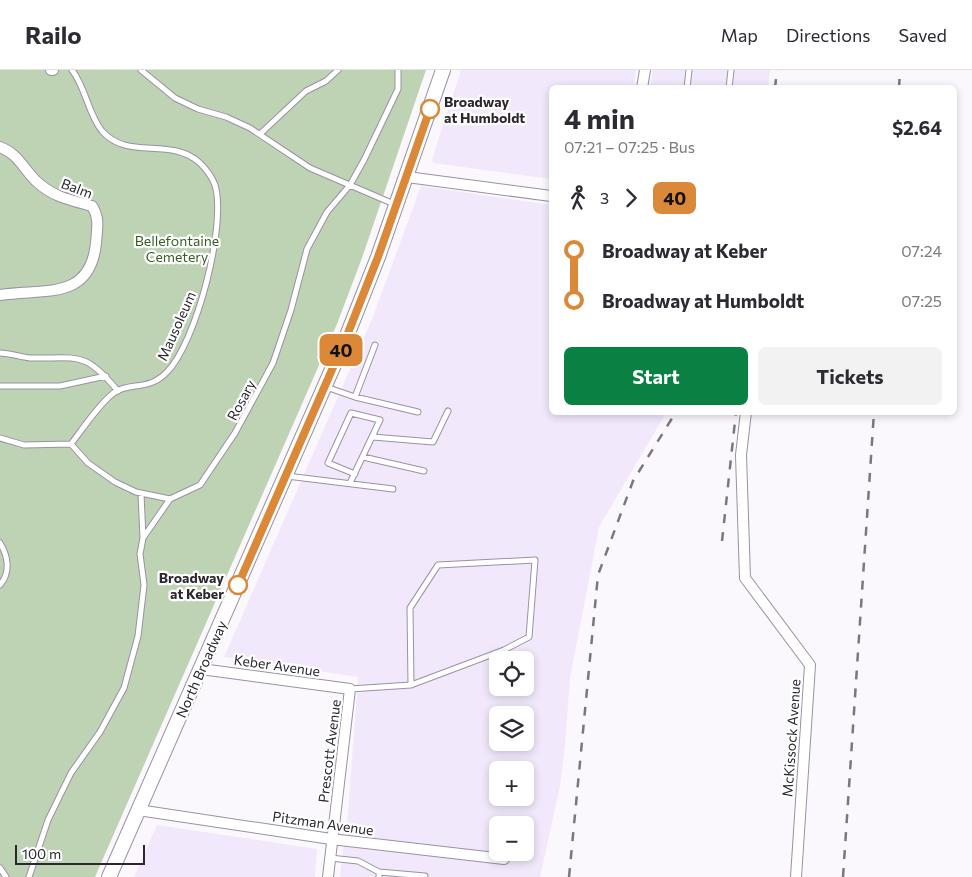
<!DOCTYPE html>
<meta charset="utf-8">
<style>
:root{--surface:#fff;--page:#f2f2f3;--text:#2b2b33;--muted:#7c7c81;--line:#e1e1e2;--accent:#0b8043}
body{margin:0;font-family:Commissioner,sans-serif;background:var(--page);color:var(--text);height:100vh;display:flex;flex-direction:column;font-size:19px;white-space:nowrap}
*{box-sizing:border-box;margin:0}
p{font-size:16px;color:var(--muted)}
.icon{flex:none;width:28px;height:28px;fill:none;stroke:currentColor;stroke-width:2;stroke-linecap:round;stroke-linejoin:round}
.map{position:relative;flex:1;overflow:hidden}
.details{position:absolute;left:549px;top:15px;width:408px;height:330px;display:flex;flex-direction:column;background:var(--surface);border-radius:8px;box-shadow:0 2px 8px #0003}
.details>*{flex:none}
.badge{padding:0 10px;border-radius:8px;font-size:18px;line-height:32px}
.buttons{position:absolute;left:489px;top:581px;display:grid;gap:10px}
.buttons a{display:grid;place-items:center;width:45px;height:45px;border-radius:8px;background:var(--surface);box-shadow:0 2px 8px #0003;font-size:25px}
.scale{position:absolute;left:15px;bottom:12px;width:130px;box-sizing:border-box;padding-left:5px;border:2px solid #2a272f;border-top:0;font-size:14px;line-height:18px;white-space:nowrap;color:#2a272f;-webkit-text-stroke:4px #fff;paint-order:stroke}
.map>.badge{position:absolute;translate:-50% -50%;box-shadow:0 0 0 2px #fff}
.legs{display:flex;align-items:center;gap:8px;height:55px;padding:0 15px;font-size:16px}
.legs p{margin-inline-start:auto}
.overview{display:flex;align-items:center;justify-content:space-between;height:85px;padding:0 15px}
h1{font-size:28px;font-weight:700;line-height:38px}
.primary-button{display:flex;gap:10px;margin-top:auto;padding:10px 15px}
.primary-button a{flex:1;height:58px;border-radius:8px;background:var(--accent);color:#fff;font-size:20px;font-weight:700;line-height:58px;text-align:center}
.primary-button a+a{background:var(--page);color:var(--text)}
ul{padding:0 15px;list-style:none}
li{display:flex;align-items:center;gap:18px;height:50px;font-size:19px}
li i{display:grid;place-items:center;width:8px;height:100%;margin:0 6px;background:currentColor}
li i::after{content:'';width:12px;height:12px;margin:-6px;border:4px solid;border-radius:50%;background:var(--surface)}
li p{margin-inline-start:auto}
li:first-child i{background:linear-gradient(#0000 50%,currentColor 0)}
li:last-child i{background:linear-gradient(currentColor 50%,#0000 0)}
header{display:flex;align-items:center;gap:30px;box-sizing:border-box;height:70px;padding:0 25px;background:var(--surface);border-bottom:1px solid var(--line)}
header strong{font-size:24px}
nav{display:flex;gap:28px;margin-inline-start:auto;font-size:18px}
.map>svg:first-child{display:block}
</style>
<header>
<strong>Railo</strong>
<nav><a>Map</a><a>Directions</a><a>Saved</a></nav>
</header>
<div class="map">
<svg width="972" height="807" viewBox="0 0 972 807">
<rect width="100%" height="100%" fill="#faf8fd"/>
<path fill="#f1e9fb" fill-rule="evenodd" d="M461,0H636L634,17L551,18V109L433,93L432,89Z
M653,0H770L768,17L650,18Z
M421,116L551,135V342L666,343L599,457L570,608L565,676L560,716L540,807H340L343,779L346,769L358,607L224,587L372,249ZM498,590H525V618H498ZM498,645H525V672H498ZM498,700H525V728H498ZM498,755H525V782H498Z
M157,755L317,779L315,807H134Z"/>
<path fill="#bed3b4" d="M0,0H426L362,188L337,254L95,807H0Z"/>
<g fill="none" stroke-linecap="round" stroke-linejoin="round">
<g stroke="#9a91a5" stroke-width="7">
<path id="lane" d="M141,0L175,28L198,39L226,47L250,58L310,98L394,134
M687,18L689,0
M729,18L731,0
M260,64L306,21L326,11L338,0
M0,283C10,283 20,287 30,288C79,289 84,280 118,321
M0,316H60L106,306
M326,317L355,327L418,342
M355,327L375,275
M373,367L433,372L448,341
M0,368L24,375L71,374
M71,374L88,393L115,412L136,422L170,429L200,415L235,363L273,293L291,240L307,179L327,142L350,115L364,90L398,19V0
M71,374C81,361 102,330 115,322C131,312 149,321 167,302C196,273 227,155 215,115C212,107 206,99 200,93C170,66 128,91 102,61C88,44 86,18 72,0
M363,387L424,401
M287,406L393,419
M350,413L380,350L351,343L328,393L355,404
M141,424L143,468
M0,473C8,486 11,502 0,515
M350,619L411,615L504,580L529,567L535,490L438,495L410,538L411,615
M330,788L358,791L379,802V807
M0,798L6,807
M379,802L425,806
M29,807L48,750L71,703L100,662L124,618L138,566L144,515L140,484L143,468L170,429"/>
</g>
<g stroke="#9a91a5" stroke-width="12">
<path id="street" d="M51,0H53
M642,18L645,0
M0,77C18,84 23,98 36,111C53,127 70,130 92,136C100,148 97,159 96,173C90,232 43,218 0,225
M407,107L551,126
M746,342L741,385L745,508L810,595L796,807
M201,599L350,619L328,807
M138,740L331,769L504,789"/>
</g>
<g stroke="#9a91a5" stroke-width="16">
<path id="secondary" d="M109,807L348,263L378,187L443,0"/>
</g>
<use href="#lane" stroke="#fff" stroke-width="5"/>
<use href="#street" stroke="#fff" stroke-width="10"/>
<use href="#secondary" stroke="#fff" stroke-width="14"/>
<path stroke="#7a777e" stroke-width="2.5" stroke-dasharray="9 9" stroke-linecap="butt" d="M775,18L777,0
M899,18L900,0
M722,471L736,342
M569,807L598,505L633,411L676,342
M843,807L874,342"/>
</g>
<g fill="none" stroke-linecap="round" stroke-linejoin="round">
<g stroke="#fff" stroke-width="11">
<path id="line-1" d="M238,515L348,263L378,187L430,39"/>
</g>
<use href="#line-1" stroke="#db8839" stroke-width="8"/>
</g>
<g fill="#fff" stroke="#db8839" stroke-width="2.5">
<circle cx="430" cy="39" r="9"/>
<circle cx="238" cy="515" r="9"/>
</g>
<g text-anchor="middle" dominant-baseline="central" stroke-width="4.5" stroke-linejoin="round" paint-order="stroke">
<g font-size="14" font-weight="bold" fill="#2a272f" stroke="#fff" text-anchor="start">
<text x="444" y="31">Broadway<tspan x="444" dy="16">at Humboldt</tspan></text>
<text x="224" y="507" text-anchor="end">Broadway<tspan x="224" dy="16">at Keber</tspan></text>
</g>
<g font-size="14" fill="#2a272f" stroke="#fff">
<text transform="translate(77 118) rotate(21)">Balm</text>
<text transform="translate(176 256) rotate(-66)">Mausoleum</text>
<text transform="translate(241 330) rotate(-62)">Rosary</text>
<text transform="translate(277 595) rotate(8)">Keber Avenue</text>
<text transform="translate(201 599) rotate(-66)">North Broadway</text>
<text transform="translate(791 668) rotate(-86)">McKissock Avenue</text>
<text transform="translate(329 681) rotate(-83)">Prescott Avenue</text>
<text transform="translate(323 753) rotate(8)">Pitzman Avenue</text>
</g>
<g font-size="14" fill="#385c24" stroke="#fff">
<text x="177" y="170">Bellefontaine<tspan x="177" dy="16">Cemetery</tspan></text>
</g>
</g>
</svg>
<div class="buttons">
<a><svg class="icon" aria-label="locate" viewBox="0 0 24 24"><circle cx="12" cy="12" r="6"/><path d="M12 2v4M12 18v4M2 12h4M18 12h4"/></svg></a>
<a><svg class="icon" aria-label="layers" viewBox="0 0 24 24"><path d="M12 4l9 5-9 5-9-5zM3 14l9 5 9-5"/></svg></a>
<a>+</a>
<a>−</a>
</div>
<div class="scale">100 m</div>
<b class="badge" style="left:341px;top:280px;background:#db8839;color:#111">40</b>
<section class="details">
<div class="overview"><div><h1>4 min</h1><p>07:21 – 07:25 · Bus</p></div><b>$2.64</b></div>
<div class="legs"><svg class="icon" aria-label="walk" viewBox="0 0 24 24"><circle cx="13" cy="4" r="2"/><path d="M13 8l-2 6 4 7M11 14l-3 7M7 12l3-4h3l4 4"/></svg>3<svg class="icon" aria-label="forward" viewBox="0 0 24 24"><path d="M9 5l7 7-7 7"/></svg><b class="badge" style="background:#db8839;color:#111">40</b></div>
<ul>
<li><i style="color:#db8839"></i><b>Broadway at Keber</b><p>07:24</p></li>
<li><i style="color:#db8839"></i><b>Broadway at Humboldt</b><p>07:25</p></li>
</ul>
<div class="primary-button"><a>Start</a><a>Tickets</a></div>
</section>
</div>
